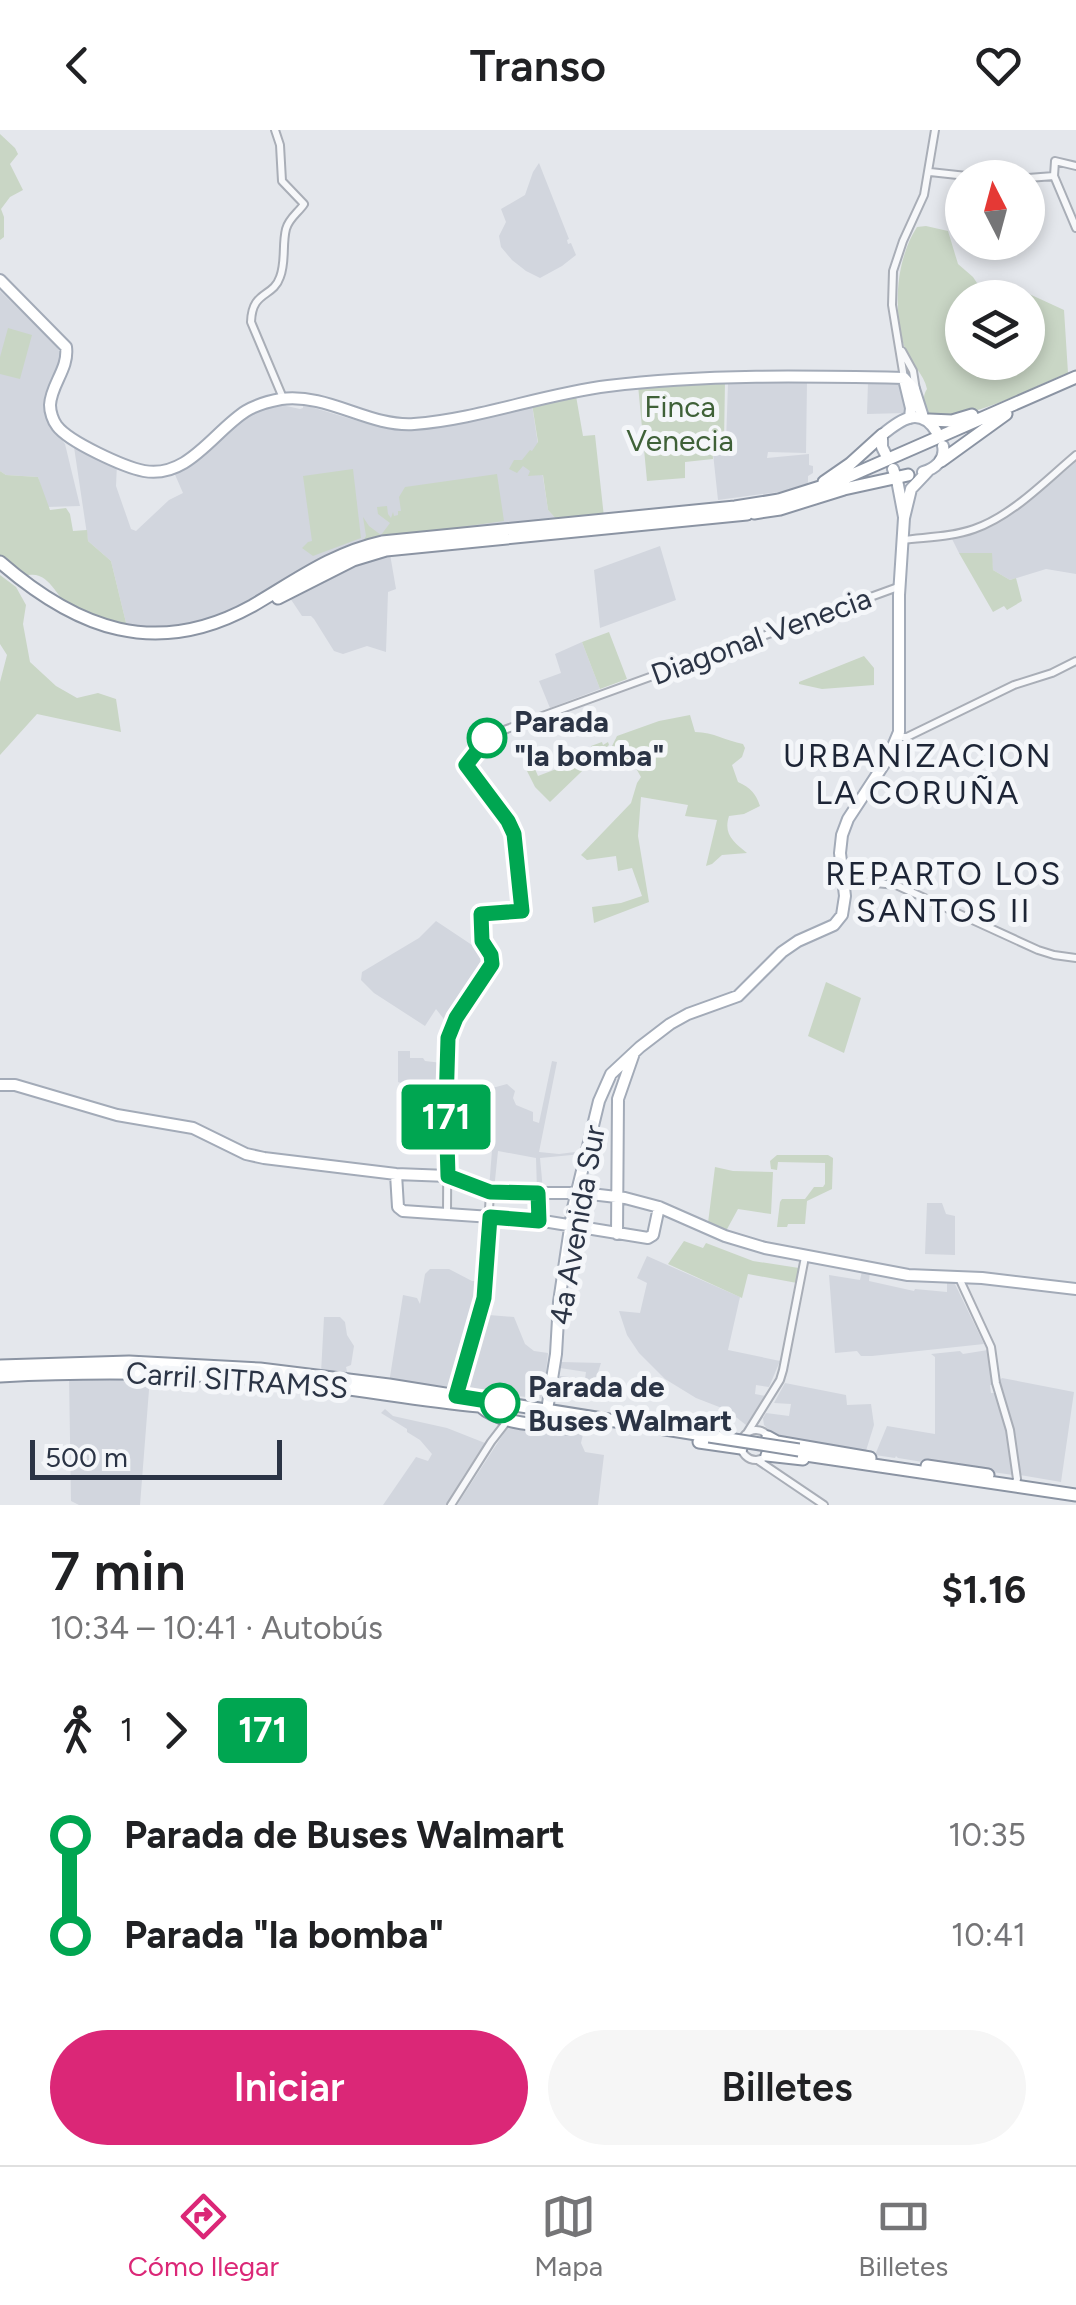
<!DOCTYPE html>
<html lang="es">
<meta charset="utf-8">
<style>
:root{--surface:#fff;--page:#f6f6f6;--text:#202124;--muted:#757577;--line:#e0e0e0;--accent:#db2777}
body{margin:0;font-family:Figtree,sans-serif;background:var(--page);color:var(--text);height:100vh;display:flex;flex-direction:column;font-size:38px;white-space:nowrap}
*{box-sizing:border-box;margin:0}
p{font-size:32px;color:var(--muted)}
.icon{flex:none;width:55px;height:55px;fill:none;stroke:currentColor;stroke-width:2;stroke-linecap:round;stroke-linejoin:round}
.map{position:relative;height:1375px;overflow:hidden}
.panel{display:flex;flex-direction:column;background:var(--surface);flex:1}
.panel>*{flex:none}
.badge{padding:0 20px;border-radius:8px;font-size:35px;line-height:65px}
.needle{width:65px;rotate:354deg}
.fabs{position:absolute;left:945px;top:30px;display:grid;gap:20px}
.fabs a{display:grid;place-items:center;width:100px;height:100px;border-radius:50%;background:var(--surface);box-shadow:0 5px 15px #0003;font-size:50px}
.scale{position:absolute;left:30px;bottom:25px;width:252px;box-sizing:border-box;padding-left:10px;border:5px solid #2b3445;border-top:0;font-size:28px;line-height:35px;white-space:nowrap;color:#2b3445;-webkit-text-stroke:8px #f4f6f9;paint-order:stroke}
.map>.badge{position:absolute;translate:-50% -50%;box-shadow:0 0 0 5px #fff}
.legs{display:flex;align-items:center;gap:15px;height:110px;padding:0 50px;font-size:32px}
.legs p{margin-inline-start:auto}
.headline{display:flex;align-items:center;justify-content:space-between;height:170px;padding:0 50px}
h1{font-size:55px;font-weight:600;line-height:75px}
.cta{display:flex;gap:20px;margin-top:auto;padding:20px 50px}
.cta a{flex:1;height:115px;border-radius:60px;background:var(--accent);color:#fff;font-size:40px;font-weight:600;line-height:115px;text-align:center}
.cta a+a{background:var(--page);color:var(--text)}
ul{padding:0 50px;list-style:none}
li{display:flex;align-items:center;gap:35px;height:100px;font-size:38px}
li i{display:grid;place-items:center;width:15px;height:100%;margin:0 12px;background:currentColor}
li i::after{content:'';width:25px;height:25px;margin:-12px;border:8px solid;border-radius:50%;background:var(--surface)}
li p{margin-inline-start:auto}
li:first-child i{background:linear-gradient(#0000 50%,currentColor 0)}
li:last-child i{background:linear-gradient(currentColor 50%,#0000 0)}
header{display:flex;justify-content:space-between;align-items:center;height:130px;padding:0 50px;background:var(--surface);font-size:45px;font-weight:600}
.dock{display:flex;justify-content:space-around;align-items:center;height:140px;border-top:2px solid var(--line);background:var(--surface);font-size:28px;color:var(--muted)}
.dock a{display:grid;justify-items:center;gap:5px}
.dock .current{color:var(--accent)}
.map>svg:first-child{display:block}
</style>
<header><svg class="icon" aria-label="back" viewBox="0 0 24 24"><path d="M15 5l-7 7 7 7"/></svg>Transo<svg class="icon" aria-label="heart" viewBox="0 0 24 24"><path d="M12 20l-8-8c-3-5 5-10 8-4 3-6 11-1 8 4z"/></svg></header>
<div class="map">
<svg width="1076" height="1375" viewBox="0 0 1076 1375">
<rect width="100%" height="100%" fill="#e4e7ec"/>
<path fill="#d2d6de" d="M539,33L569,109L567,110L568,114L571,113L576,125L562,136L540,148L526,141L512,130L501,117L499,106L506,92L501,79L525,65L533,42Z
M0,161L55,214L65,231L46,278L54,300L65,314L80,376L47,377L38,347L6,345L0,341Z
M807,252L806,323L768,322L767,328L809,324V335L813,336V343L808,346V358L718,370L712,314L726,312L728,253Z
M868,252L900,253L906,283L867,284Z
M273,273L300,279L303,278V276L311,277L358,291L393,298L532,275L548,380L558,391L484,398L481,396L429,403L240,479L178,499L127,497L111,431L88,411L74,317L117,333L116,356L131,399L136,401L169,370L183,363L173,340L244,284Z
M1076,327V444L1046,439L1010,450L993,440L991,423H959L951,407L990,394Z
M660,416L676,470L600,498L594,440Z
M390,424L396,459L388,462L386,522L367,516L343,524L334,521L314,489L311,486H302L288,465L343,436Z
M582,512L600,559L550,578L539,551L561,543L555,524Z
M436,791L484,823L487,833L447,893L436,879L425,896L374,863L361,850L362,842L419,808Z
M398,921H410V928H423L425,931L442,933L440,976H413L408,955L398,952Z
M552,931L557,932L539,1022L559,1024L583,1021L582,1024L540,1028L543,1060H537L536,1028L498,1021L494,1060L489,1059L492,1020L449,1016V1012L475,1013L476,973H466L464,969H460L462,957H496L507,954L515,961L513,968L516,975L533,982V991L539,993Z
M927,1073H942L946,1084L955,1086V1125L925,1124Z
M647,1126L740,1167L728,1220L780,1231L769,1257L756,1255L755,1264L766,1266L746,1295L727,1280L696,1268L665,1249L639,1223L627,1205L619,1181L640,1183L647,1153L637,1148Z
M430,1139H449L472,1151H482L476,1170L473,1198L457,1255L452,1257L410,1253H389L403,1165L417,1168L420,1174L425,1144Z
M862,1141L870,1142L869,1151L914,1161L915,1159L947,1162V1152H954L984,1214L872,1226H861L857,1221L835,1223L829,1145L860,1150Z
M489,1185L514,1187L525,1214L534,1221L548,1223L543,1269L527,1265L526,1267L471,1260L462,1256L475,1202H482Z
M324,1187H340L345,1192L347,1205L354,1216L351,1235L346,1237L348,1246L321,1243Z
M988,1220L993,1255H990L991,1263H995L998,1268L1004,1287L1013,1345L965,1338L964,1334H961L960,1338L898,1328L896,1326L895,1328L875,1325L887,1296L935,1304V1227L931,1224L960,1221L963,1224Z
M561,1232L601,1233L589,1270L571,1267L570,1269L558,1267L556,1265L560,1246L585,1249L586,1242L560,1238Z
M69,1246L150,1247L140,1375H79L71,1371Z
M1002,1248L1074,1262L1061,1352L1020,1345L1015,1312L1016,1305H1014L999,1251Z
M785,1253L846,1265L847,1275L871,1274L874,1295L865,1324L774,1305L764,1295L763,1288L766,1283L789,1286L791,1274L774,1273Z
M385,1279L393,1286L447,1298L485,1313L462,1348L448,1375H383L416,1327L428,1331L432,1324L420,1310L407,1302V1299L381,1283Z
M516,1294L584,1300L581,1313L585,1322L604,1325L598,1375H457L504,1303L509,1296Z"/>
<path fill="#c9d6c5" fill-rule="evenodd" d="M0,4L15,18L18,24L10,34L23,60L10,67L1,79L4,87V107L0,110Z
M926,96L948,101L958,134L973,147L981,159L993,163H1027L1064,180L1068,243C1024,260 979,288 931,287C924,279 921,268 927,259C924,244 911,234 905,219C893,182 895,131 917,97ZM962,168H1028V232H962Z
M8,198L32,205L20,249L0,244V227Z
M725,251L724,312L712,314L713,329L685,332V348L647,351L638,255Z
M576,266L583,306L595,305L604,387L558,391L548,380L543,345L528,346L530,341L523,336L517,343L509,339L514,330H522L530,320L532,321L538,312L532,274Z
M353,339L361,408L313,426L302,418L308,412L312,411L303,346Z
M0,341L6,345L38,347L50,380L66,378L70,384L73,401L87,400L88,411L111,431L127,497C111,492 89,488 74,480C56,470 50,438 25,446L0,426Z
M497,344L504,391L383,408L380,406L363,411L366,406L363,387L369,396L381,405L390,393L378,384L377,377L387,376L388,384L391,388L393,382L394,386L398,385V381H401L399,367L405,357Z
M959,423H992L993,440L1010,450L1016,448L1022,471L1007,480L1004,476L993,482Z
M0,445L16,457L26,475L23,494L30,532L56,556L77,568L98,563L116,569L121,602L37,584L0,625V552L7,525L0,514Z
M609,502L627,549L600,559L582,512Z
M864,526L874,538V555L822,559L799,554V552Z
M690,585L695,602C714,602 726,611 743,614L745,618L742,627L732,635L738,652C751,658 756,664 760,676L744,684L729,686C723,705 734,712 747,723L722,725L712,734L706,736L717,690L685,686L688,675L641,667L638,706L649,772L594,793L592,777L621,773L642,766L632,738L618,741L616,726L587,730L581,725L631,673L637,653L641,647L637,640L612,616L617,606L659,591Z
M602,612L603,615L608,612L609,615L550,672L535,657L525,637L532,632L538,646L593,625L591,616Z
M826,852L861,868L844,923L808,906Z
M777,1025H828L833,1028L832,1059L807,1071L805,1094H788L787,1097H777L780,1072L782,1069H805L814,1057H823L825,1054V1033L778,1032L777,1040L771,1039L770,1031Z
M715,1037L733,1041L773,1042L771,1084L738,1079L726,1101L708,1093Z
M684,1111L703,1118L706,1113L753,1131L799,1138L797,1153L748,1144L742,1168L668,1134Z"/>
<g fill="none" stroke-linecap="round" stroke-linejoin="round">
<g stroke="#a9aeb7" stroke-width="10">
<path id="minor" d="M275,0L280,15L282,51L304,74C298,83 289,88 286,99C282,115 286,132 280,147C273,168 252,160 251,192L283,268
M1076,36L1055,31L1054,46L1076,98
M930,42L985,48
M1028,48L1054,46
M902,221L913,241L916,260
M904,248L892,175L893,141L903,111L924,65L935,0
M903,410C926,407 952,407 974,399C1012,386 1045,351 1076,325
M898,607H907L1014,555L1052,543L1076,531
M844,750L896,755L1038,820L1054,825L1076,828
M447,1083L448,908L456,887L492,835L491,825L482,811L481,784L522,781L515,704L508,691L466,635C474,623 481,612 493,604L898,457
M959,1148L991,1217L996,1253L1010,1300L1017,1349L1015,1355
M456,1266L484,1167L490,1062
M741 1315a15 15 0 1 1 30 0a15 15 0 1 1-30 0Z
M747,1303L780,1250L783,1240L805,1127
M759,1331L824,1375
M451,1375L491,1312L508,1290"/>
</g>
<g stroke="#a3abb8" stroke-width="14">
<path id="major" d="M0,150L66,217C69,239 51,254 50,275C50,282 53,291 57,296C69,312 124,337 144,341C188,349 214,301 246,281C256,275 270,271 281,269C329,263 368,297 414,294C479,289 543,264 608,256C703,244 809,246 904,248
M904,248L914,259L923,287
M904,249L911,278L910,288
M886,325L882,317V305C901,289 920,276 936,301
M893,339L897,350L904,387
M923,342C935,339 946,329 943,316
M0,955H15L117,985L193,998L246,1024L264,1028L396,1044L448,1046L497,1063H582L625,1068L659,1077L725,1106L765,1118L908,1145L982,1148L1076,1159
M396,1044L398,1077L403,1081L537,1090L648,1108L653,1105L659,1077
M538,1063L539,1091
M617,1104L618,969L634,923
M547,1280L556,1224L559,1172L573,1078L599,971L611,944L640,917L670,894L688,884L738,866L782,822L798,811L834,795L842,785L845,766L840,723L842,705L848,689L888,628L899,602V465L904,388L911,359L928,341"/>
</g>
<g stroke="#8b94a3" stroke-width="15">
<path id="highway" d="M929,290L952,291L972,285
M941,331L1006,284
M824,352L850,334L882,305
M754,383L780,379L844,359L908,345
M0,432C77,499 156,529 252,476C295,451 332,423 382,412L735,377L779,370L836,352L1076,247
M278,468L353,430L386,420L747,384
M0,1236L129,1232L260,1239L389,1255L709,1306
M0,1246C97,1241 193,1242 290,1252C353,1258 416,1270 479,1276
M480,1276C501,1295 541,1295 568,1298L577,1296L583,1291
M768,1307L777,1312L870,1328
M699,1312L741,1318
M799,1324L1076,1365
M767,1325L803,1329
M927,1336L988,1345"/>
</g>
<use href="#minor" stroke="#f7f8fa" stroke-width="6"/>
<use href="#major" stroke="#fff" stroke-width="10"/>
<use href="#highway" stroke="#fff" stroke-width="11"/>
<g stroke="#8b94a3" stroke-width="15" stroke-linecap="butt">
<path id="highway-bridge" d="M709,1306L799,1320"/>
</g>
<use href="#highway-bridge" stroke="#fff" stroke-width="11"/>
</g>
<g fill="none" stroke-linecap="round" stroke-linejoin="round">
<g stroke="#fff" stroke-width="22">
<path id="line-1" d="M487,608L466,635L508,691L514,704L522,781L481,784L482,811L491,825L492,834L456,888L448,908L446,976L448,1046L490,1062L538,1063L539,1091L490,1087L484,1168L456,1266L500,1273"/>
</g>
<use href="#line-1" stroke="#00a651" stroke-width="15"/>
</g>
<g fill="#fff" stroke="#00a651" stroke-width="5">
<circle cx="487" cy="608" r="18"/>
<circle cx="500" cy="1273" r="18"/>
</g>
<g text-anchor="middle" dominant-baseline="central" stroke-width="10" stroke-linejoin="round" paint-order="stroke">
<g font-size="30" fill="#3f6138" stroke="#f4f6f9">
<text x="680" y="276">Finca<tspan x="680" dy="34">Venecia</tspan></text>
</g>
<g font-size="30" fill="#2b3445" stroke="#f4f6f9">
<text transform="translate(761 506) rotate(-20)">Diagonal Venecia</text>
<text transform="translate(577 1095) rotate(-80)">4a Avenida Sur</text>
<text transform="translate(237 1250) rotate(4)">Carril SITRAMSS</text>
</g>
<g font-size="30" font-weight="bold" fill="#2b3445" stroke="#f4f6f9" text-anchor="start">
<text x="514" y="591">Parada<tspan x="514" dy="34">"la bomba"</tspan></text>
<text x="528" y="1256">Parada de<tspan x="528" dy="34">Buses Walmart</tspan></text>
</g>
<g font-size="32" letter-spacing="2.5" fill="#1d2536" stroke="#f4f6f9">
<text x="918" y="626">URBANIZACION<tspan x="918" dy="37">LA CORUÑA</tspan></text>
<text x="944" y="744">REPARTO LOS<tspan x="944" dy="37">SANTOS II</tspan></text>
</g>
</g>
</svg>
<div class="fabs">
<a><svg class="needle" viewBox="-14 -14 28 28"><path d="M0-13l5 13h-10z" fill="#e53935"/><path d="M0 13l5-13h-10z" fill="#757577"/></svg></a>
<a><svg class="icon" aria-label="layers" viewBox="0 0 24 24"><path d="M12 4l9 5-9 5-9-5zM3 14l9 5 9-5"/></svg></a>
</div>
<div class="scale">500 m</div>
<b class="badge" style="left:446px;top:987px;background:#00a651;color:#fff">171</b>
</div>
<section class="panel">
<div class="headline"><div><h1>7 min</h1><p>10:34 – 10:41 · Autobús</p></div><b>$1.16</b></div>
<div class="legs"><svg class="icon" aria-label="walk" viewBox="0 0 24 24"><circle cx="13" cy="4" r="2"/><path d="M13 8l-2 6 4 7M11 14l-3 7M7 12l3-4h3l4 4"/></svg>1<svg class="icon" aria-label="forward" viewBox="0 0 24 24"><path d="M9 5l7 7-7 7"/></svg><b class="badge" style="background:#00a651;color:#fff">171</b></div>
<ul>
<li><i style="color:#00a651"></i><b>Parada de Buses Walmart</b><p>10:35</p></li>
<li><i style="color:#00a651"></i><b>Parada &quot;la bomba&quot;</b><p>10:41</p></li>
</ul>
<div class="cta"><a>Iniciar</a><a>Billetes</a></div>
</section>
<nav class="dock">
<a class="current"><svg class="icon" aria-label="directions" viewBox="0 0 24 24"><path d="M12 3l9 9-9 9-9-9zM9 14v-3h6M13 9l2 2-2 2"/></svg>Cómo llegar</a>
<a><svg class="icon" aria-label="map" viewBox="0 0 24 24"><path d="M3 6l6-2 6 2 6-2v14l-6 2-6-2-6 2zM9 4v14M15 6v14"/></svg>Mapa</a>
<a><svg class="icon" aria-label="tickets" viewBox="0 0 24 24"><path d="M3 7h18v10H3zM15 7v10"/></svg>Billetes</a>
</nav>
